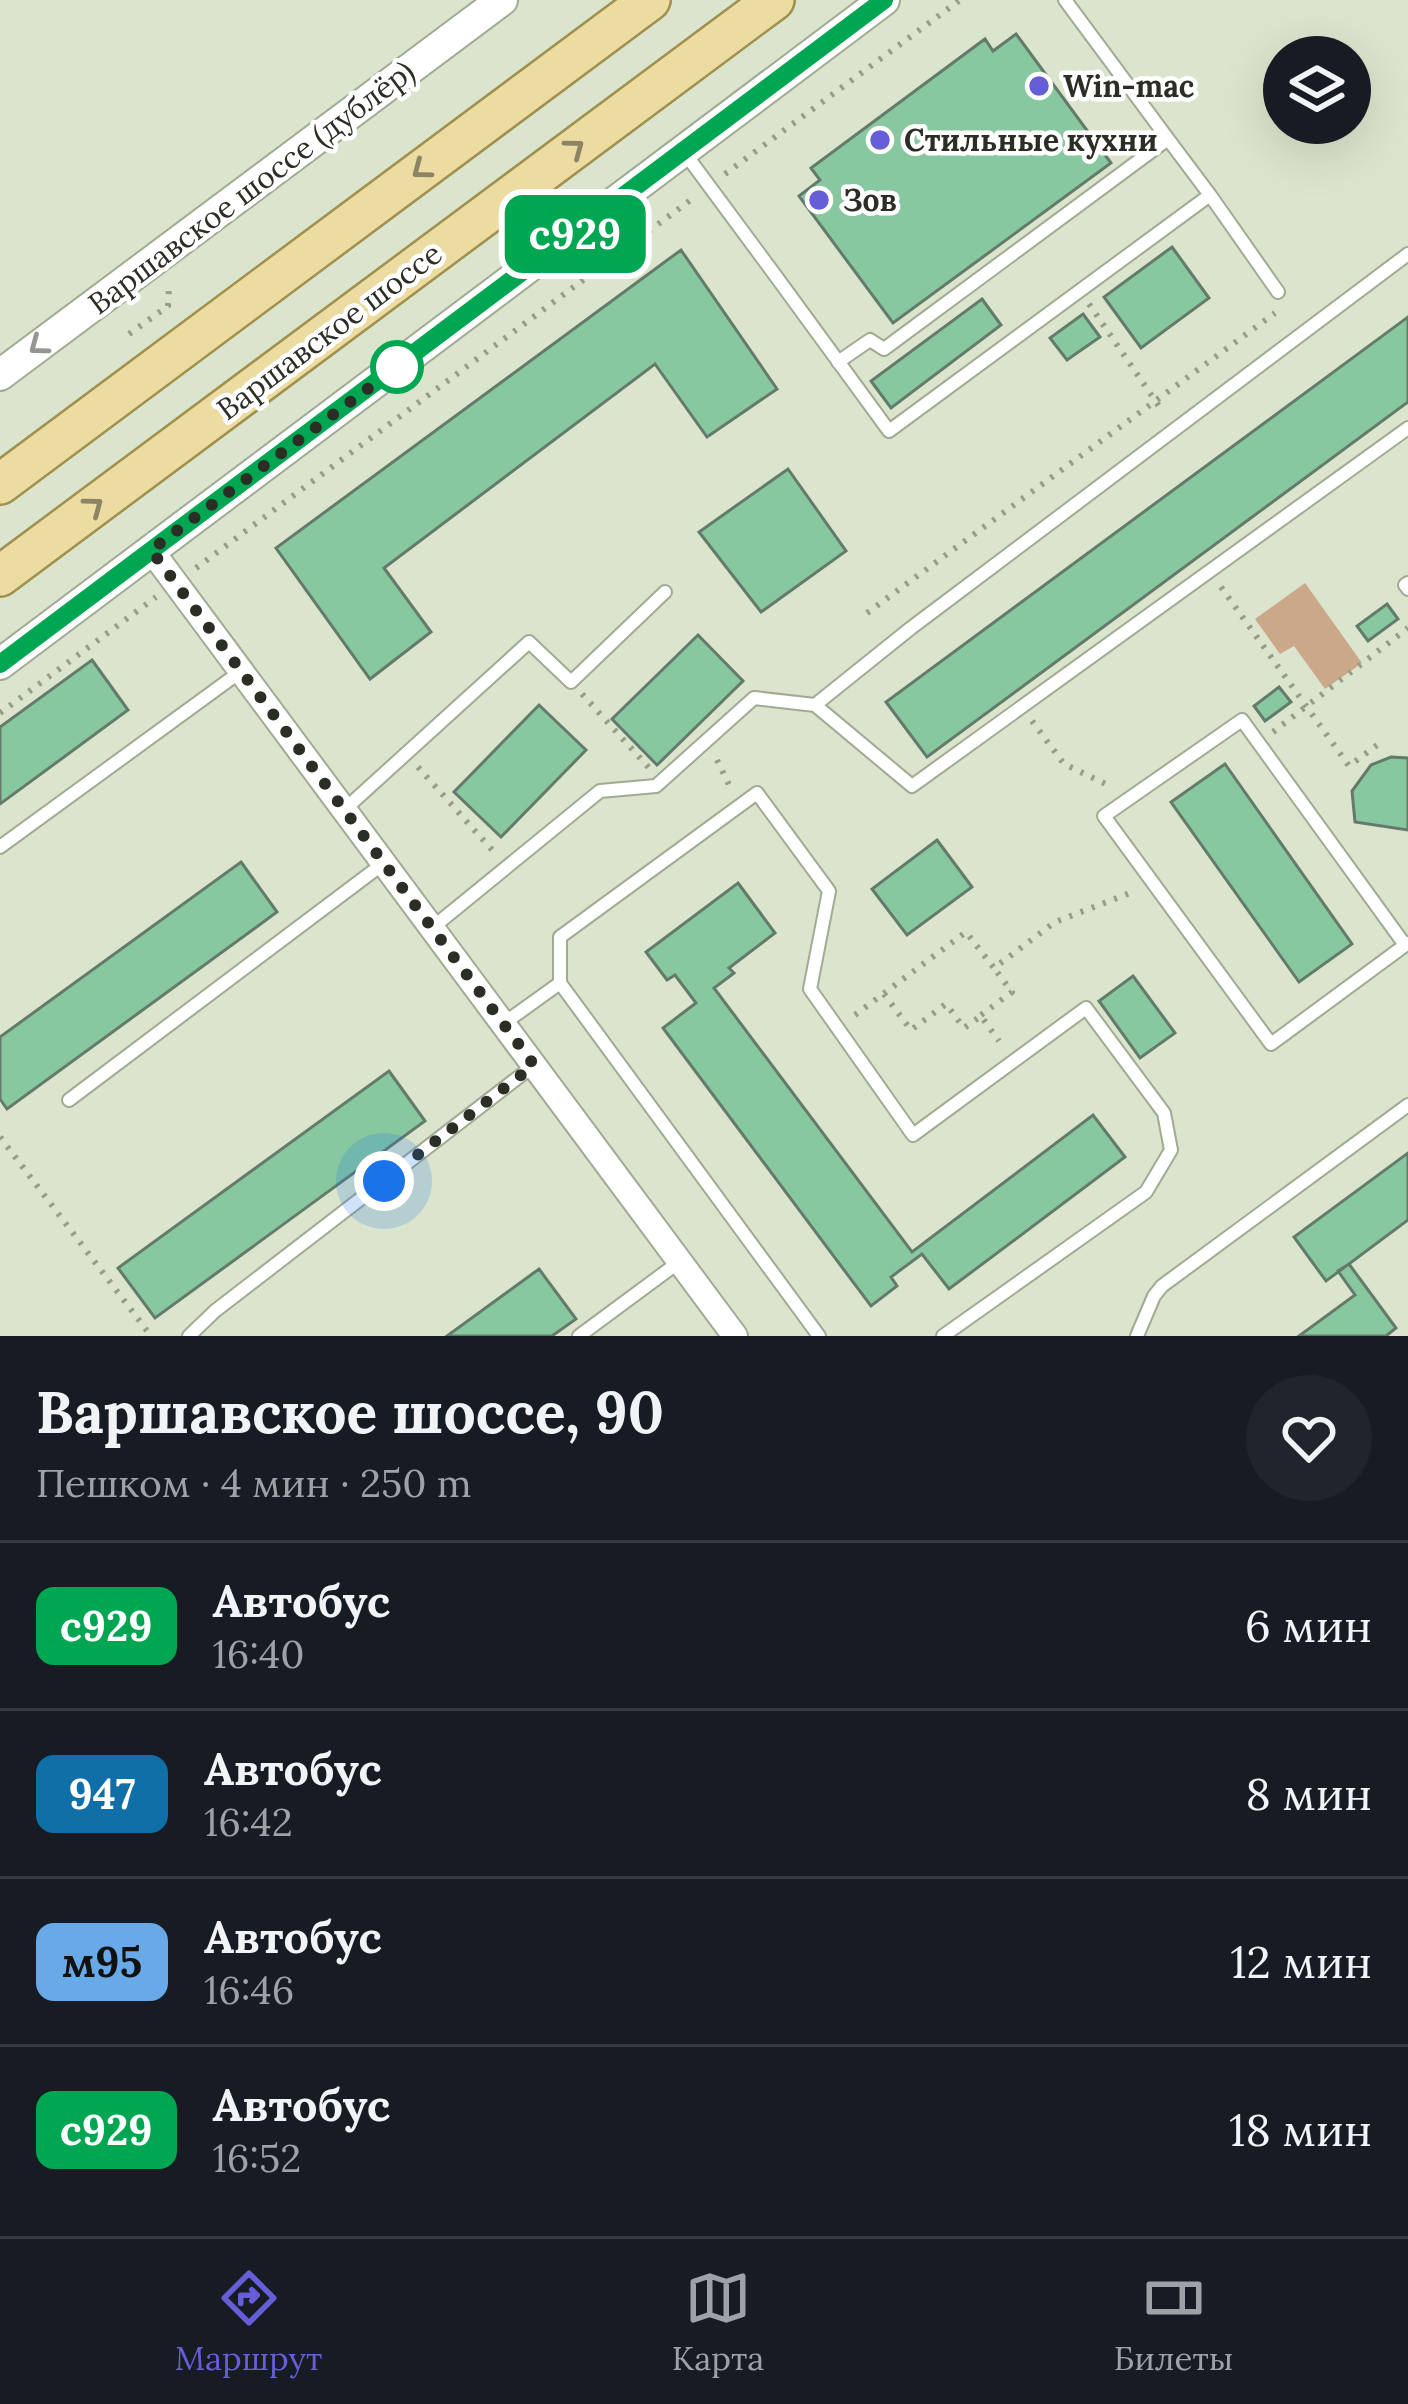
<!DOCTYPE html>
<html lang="ru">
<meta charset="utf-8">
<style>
:root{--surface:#171b24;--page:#20242c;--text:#f1f3f6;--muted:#9ea1a6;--line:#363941;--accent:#655ed8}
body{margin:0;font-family:Lora,serif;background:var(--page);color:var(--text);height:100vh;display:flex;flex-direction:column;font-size:45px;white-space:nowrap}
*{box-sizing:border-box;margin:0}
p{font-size:39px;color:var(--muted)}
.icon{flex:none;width:66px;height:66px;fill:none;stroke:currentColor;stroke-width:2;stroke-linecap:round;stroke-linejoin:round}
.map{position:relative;height:1336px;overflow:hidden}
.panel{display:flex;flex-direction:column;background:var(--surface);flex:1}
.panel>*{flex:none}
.badge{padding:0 24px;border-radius:18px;font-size:42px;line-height:78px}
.buttons{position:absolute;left:1263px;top:36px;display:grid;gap:24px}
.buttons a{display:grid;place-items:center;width:108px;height:108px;border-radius:50%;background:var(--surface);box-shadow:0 12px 48px #0002;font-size:60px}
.you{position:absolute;width:60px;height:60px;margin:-30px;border:9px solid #fff;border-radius:50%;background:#1a73e8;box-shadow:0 0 0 18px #1a73e833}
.map>.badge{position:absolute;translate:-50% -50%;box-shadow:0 0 0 6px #fff}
.round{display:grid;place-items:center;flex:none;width:126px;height:126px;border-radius:63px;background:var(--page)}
.overview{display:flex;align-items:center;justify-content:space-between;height:204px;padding:0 36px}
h1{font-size:57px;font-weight:800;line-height:90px}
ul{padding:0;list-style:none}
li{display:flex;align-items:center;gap:36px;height:168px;padding:0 36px;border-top:3px solid var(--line)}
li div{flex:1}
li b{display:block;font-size:45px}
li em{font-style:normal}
li .badge{min-width:132px;font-weight:700;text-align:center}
.tabs{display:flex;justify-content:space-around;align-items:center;height:168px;border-top:3px solid var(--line);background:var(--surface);font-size:33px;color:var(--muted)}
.tabs a{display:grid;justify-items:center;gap:6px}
.tabs .active{color:var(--accent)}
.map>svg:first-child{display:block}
</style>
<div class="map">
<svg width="1408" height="1336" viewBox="0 0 1408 1336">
<rect width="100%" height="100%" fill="#dbe5cd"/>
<path fill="#cca88a" d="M1305,583L1362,663L1325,689L1294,646L1280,654L1255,619Z"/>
<path fill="#88c8a0" stroke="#647a6b" stroke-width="3" d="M1016,34L1111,163L893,323L799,196L820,180L811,168L985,39L993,51Z
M1172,247L1209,298L1141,348L1104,297Z
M681,250L777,389L707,437L655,364L384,568L431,632L370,679L276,548Z
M982,299L1001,325L891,408L871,381Z
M1083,314L1100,337L1067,360L1050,338Z
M1408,317V402L927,757L886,702Z
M788,469L846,551L761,612L699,532Z
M1387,604L1398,619L1368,641L1357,626Z
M698,635L743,681L657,765L612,719Z
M92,660L128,710L0,804V727Z
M1279,687L1291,702L1265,721L1254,706Z
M539,705L586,750L501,837L454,792Z
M1391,757L1408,758V830L1355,822L1352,791L1371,765Z
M1225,764L1352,944L1299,982L1171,802Z
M937,840L972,887L907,935L872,889Z
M241,862L277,912L7,1109L0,1099V1037Z
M738,883L775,933L729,968L734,973L714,988L912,1252L1093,1115L1125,1157L949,1289L922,1254L891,1277L897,1286L871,1306L663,1028L696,1003L675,975L667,980L646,952Z
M1133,976L1175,1033L1140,1058L1099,1001Z
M389,1071L425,1121L155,1318L118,1268Z
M1408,1153V1220L1326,1281L1294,1237Z
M1349,1264L1396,1328L1386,1336H1299L1355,1295L1338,1271Z
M539,1269L576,1319L552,1336H447Z"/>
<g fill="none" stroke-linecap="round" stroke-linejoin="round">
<g stroke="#a1aa93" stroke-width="16">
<path id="service" d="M1065,0L1168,139
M684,152C753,245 821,337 889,431L1210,195L1168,139L884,349L870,340L838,362
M1210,195L1278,292
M1408,583L1405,585L1408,589
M815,705L911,628L1408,254
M344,810L529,642L571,682L665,592
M0,847L240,672
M432,928L600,791L656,786L754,698L815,705L912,786L1408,428
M1405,945L1242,720L1104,816L1271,1044L1408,943
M560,983L819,1336
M503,1024L560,983V937L757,793L829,891L810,989L913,1135L1086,1008L1164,1113L1171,1150L1146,1192L943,1336
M69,1100L384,863
M189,1336L215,1311L533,1066
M579,1336L679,1262
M1137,1336L1154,1296L1162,1286L1408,1105"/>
</g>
<g stroke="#a1aa93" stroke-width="28">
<path id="minor" d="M151,550L735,1336"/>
</g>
<g stroke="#a1aa93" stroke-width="34">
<path id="tertiary" d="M0,375L502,0
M0,664L884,0"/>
</g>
<g stroke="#a0904e" stroke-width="44">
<path id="primary" d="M0,484L650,0
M0,576L774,0"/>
</g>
<path stroke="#969e8b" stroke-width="6" stroke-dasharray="3 9" stroke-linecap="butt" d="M725,174L960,0
M1089,304L1163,412
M129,334L168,306L169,286
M196,568L696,196
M1221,587L1349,766L1381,742
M867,613L1275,313
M582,694L650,769
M0,713L156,597
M1032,721L1064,764L1112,787
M1273,732L1408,628
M717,760L732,791
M418,767L493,851
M884,994L911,1030L946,1004L964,1028L981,1016L999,1041
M855,1015L966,932L994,968L1055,922L1135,891
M981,1015L1012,992L994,968
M0,1137L151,1336"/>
<use href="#service" stroke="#fff" stroke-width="12"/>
<use href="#minor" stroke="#fff" stroke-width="24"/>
<use href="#tertiary" stroke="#fff" stroke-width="30"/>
<use href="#primary" stroke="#ecdca2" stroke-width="39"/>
</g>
<defs><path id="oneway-chevron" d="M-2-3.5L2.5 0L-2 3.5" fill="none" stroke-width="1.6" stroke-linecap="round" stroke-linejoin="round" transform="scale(3)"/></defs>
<g stroke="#8c8564">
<use href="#oneway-chevron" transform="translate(575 148) rotate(-37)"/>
<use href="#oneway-chevron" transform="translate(421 170) rotate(143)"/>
<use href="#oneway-chevron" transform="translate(94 506) rotate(-37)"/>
</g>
<use stroke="#959692" href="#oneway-chevron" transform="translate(38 346) rotate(143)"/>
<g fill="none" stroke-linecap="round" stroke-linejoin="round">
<g stroke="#fff" stroke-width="27">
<path id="line" d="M0,664L884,0"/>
</g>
<use href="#line" stroke="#00a651" stroke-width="18"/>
<path stroke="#2b2e25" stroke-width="12" stroke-dasharray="0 21.6" d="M384,1181L534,1065L151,550L397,367"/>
</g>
<g fill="#655ed8" stroke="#fff" stroke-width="4.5">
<circle cx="1039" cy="86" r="12"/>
<circle cx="880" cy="140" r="12"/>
<circle cx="819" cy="200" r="12"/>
</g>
<circle fill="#fff" stroke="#00a651" stroke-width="6" cx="397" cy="367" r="24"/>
<g text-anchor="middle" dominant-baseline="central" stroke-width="9" stroke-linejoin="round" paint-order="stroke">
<g font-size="30" font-weight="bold" fill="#2b2e25" stroke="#fff" text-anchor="start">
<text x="1063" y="86">Win-mac</text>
<text x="904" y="140">Стильные кухни</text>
<text x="843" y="200">Зов</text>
</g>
<g font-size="30" fill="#2b2e25" stroke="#fff">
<text transform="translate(251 187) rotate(-37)">Варшавское шоссе (дублёр)</text>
<text transform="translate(329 331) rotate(-37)">Варшавское шоссе</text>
</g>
</g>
</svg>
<div class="buttons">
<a><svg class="icon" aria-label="layers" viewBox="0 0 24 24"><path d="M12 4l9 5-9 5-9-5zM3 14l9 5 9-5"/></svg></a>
</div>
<div class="you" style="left:384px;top:1181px"></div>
<b class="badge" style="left:575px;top:234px;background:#00a651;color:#fff">с929</b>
</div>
<section class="panel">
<div class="overview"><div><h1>Варшавское шоссе, 90</h1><p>Пешком · 4 мин · 250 m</p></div><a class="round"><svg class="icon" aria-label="heart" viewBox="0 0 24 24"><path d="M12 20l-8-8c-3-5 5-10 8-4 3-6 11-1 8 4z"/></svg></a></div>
<ul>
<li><span class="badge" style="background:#00a651;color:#fff">с929</span><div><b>Автобус</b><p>16:40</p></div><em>6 мин</em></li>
<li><span class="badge" style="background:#106fa7;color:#fff">947</span><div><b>Автобус</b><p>16:42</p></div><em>8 мин</em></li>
<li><span class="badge" style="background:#68aae7;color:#111">м95</span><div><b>Автобус</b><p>16:46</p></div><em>12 мин</em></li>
<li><span class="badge" style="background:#00a651;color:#fff">с929</span><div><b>Автобус</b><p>16:52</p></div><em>18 мин</em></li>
</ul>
</section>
<nav class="tabs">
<a class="active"><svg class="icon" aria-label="directions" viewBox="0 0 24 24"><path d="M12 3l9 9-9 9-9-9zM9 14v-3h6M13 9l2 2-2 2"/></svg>Маршрут</a>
<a><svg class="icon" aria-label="map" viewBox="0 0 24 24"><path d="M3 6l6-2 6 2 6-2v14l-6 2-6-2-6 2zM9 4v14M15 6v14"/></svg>Карта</a>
<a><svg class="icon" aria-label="tickets" viewBox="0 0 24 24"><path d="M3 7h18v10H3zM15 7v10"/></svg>Билеты</a>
</nav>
